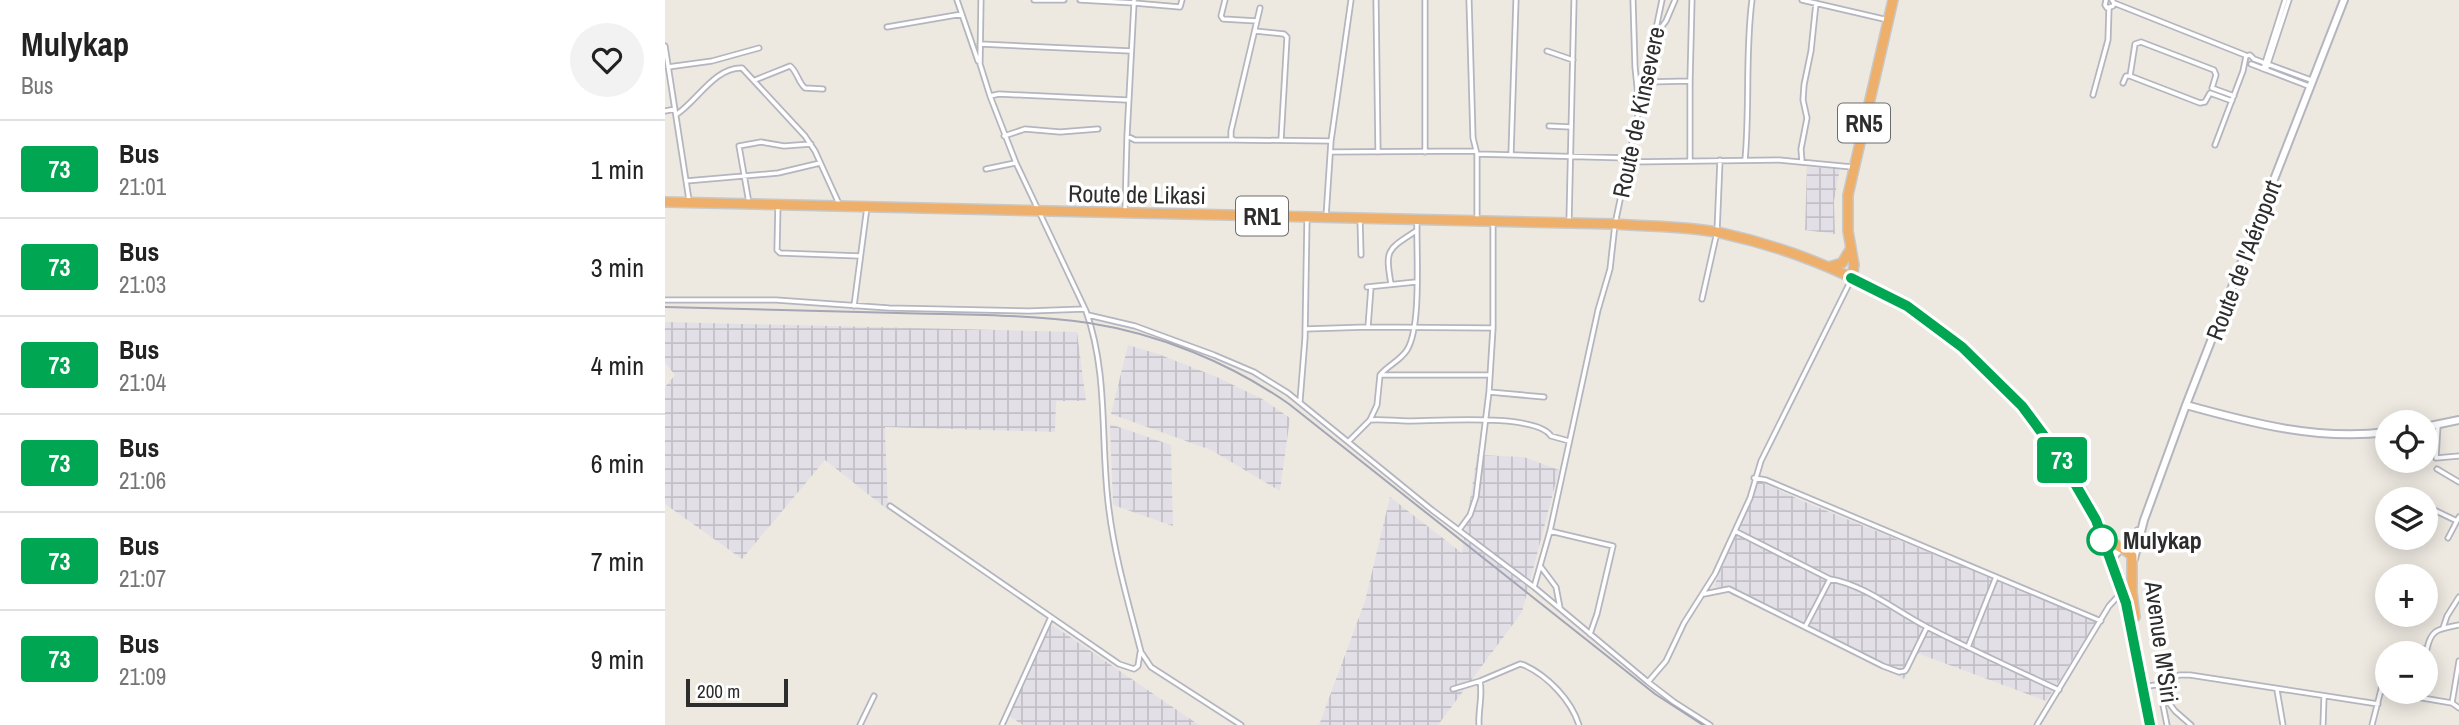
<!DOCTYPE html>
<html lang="fr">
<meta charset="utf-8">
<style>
:root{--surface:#fff;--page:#f2f2f2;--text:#222;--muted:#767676;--line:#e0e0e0}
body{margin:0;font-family:"Archivo Narrow",sans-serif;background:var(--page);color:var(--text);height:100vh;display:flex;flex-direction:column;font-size:26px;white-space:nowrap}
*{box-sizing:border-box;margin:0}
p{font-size:23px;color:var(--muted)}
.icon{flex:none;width:38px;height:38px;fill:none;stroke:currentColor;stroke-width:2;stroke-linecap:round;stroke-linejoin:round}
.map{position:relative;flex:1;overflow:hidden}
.sheet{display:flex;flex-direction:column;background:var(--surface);width:665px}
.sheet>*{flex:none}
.badge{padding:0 14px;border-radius:5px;font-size:24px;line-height:46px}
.controls{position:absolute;left:1710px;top:410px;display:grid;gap:14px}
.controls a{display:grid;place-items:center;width:63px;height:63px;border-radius:50%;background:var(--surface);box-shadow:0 4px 18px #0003;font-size:35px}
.scale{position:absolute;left:21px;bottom:18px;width:102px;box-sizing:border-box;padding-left:7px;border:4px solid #2d2d2d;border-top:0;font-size:19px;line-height:24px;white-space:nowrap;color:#2d2d2d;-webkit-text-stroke:5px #fff;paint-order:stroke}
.map>.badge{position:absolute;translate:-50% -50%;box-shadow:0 0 0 4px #fff}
.round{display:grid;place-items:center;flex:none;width:74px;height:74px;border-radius:37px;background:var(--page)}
.overview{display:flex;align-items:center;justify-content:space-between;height:119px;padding:0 21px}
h1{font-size:33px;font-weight:700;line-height:52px}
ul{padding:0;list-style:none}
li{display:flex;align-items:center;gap:21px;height:98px;padding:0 21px;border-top:2px solid var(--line)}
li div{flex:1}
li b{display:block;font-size:26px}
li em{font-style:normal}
li .badge{min-width:77px;font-weight:700;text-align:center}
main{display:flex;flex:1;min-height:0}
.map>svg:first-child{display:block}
</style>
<main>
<section class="sheet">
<div class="overview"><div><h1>Mulykap</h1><p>Bus</p></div><a class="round"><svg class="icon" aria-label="heart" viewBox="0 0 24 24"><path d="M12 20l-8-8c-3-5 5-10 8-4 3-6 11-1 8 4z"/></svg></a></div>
<ul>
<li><span class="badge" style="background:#00a651;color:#fff">73</span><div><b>Bus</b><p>21:01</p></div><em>1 min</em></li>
<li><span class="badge" style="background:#00a651;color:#fff">73</span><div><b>Bus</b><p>21:03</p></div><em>3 min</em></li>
<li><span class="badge" style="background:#00a651;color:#fff">73</span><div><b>Bus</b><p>21:04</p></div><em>4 min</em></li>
<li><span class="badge" style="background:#00a651;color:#fff">73</span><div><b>Bus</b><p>21:06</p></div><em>6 min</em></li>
<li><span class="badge" style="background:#00a651;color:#fff">73</span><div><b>Bus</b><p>21:07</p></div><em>7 min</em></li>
<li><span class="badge" style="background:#00a651;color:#fff">73</span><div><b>Bus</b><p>21:09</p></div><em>9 min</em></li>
</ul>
</section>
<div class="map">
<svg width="1794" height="725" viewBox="0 0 1794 725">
<defs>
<pattern id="industrial-grid" width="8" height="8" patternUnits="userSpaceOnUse" patternTransform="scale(1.75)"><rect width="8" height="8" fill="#e2e0e6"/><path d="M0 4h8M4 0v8" fill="none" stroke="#c2c0c6"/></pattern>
</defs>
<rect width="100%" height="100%" fill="#ede9e1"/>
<path fill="url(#industrial-grid)" d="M1142,167L1175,168L1169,201L1170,234L1140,230Z
M0,322L412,332L421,401H391L390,432L220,427L223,510L160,460L77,559L0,504V387L10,375L0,363Z
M463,345L493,354L552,377L599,400L625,418L615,491L546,450L446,414Z
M445,424L506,445L508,526L448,505Z
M812,455L859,457L894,470L857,612L773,725H654L700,601L725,497L797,553Z
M1094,481L1140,502L1432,621L1381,701L1252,653L1239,679L1049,586Z
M386,624L534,725H358L344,716Z"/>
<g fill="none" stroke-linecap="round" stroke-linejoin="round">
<g stroke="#b4b5bf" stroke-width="7">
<path id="street" d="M292,0L313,61
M316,0L315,64L325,96L351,163L421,311C444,375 435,444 444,510C450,558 464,605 476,652L486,667L576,725
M369,0H399
M415,0L469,3V0
M517,0L515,7L469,3L462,136L470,140H569
M560,0L556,16L558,19L592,21
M711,0L713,152
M760,0V152
M804,0L808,138L812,154V221
M968,0L970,67L974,106
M1137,0L1223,20
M1441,0L1440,5L1442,8L1448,6L1449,3
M1447,0L1449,3L1580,55
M595,8L566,131V138L569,140L666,141
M222,27L297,14
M590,31L619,34L622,37L616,140
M990,36L1001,21L1010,0
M315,44L466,51
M0,46L24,200
M882,51L908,60
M1586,64L1646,87
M3,67L47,61L94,48
M1598,69L1620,0
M1601,70L1624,0
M90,80L125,66C132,71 133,82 140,88L158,89
M1025,81L1027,0
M981,82L1025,81V160
M1458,83L1461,76H1465
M1428,95L1443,40L1444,8
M325,96L334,94L462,100
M1567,101L1545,93L1540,102L1535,103L1465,76L1470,44L1476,42L1549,70L1551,75L1547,88L1569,96
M0,111L10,109
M12,114C32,101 50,67 77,68L140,136L150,151L175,206
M884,126L906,127
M339,136L360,129L395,132L433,129
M1550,145L1578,71L1581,56L1585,55L1589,59L1646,80
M666,152L810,151
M812,154L963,158
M846,154L851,0
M1080,160C1085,106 1080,53 1087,0
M962,162L1114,160L1187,167
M1137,162L1136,149L1142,118L1138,100L1139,85L1146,51L1151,3
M321,169L350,163
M21,181L113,173L155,163
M84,203L74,146L96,142L119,146L146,144
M113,204L112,250L115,253L195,256
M460,211L462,136
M661,217L666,141L686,0
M695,219L696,255
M904,222L909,0
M726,284C720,249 722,250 751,231
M702,287L751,282
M1037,299L1052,232L1055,160
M0,300H111L224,308L364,311L420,309
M189,306L202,207
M423,315L470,326L549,355L589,372L623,393L767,510L869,587L983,682L1009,702L1045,725
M703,327L828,328
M640,329L703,327L706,287
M715,375H825
M824,392L879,397
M635,401L640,338L642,218
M705,420C718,419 730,421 743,421C772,421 871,413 886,436L904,441
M1773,425L1771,458L1794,456
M684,441L705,420L712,405L715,375C723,365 735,361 742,350C757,326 751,250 752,220
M1772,469L1794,482
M1089,478L1101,480L1436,621
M225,506L454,664L469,669L473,666L475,653
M1767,509L1792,521
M794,530L805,515L811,497L824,392L828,328V223
M885,531L948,546L932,614L925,634
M1070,531L1165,579
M1783,538L1794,517
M876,567L891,587L895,608
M869,587L885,531L933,310L945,269L950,224L997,0
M1039,594L1064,589L1218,666L1234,672L1240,671L1242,668L1262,627
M1140,627L1165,579C1200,585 1231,611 1262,627C1305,649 1349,669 1394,690
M1778,628L1782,616L1794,597
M1303,647L1331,577
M1736,653L1739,649H1762C1766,628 1775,629 1794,625
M1794,661L1787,703L1794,708
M983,682L1001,661L1019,623L1050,574L1085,498L1096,461L1186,280
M1494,685L1502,725
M1483,686L1498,684L1514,675H1525L1713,704
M788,689L815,681L855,664L859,665C883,676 906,700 914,725
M1612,690L1618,725
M1495,691L1510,711L1526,725
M1716,691L1787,703
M195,725L209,696
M337,725L386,617
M814,725C813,710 818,696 815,681
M1372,725L1444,606L1457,592
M1658,725L1659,697
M1707,725L1722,666"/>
</g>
<g stroke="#b4b5bf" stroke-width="10">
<path id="secondary" d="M1521,405C1586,423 1654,441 1722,432
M1760,427L1794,420
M1469,559L1479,520L1521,405L1679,0
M1446,561C1452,548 1466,544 1473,531"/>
</g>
<g stroke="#c8c8c8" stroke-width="12">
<path id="highway" d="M0,202L950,224C985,227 1022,226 1056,233C1188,262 1306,332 1385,442C1402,466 1420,492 1431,520C1442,549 1455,580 1463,610C1473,647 1477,687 1485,725
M1164,267L1177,263L1185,250
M1187,278L1189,265L1183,231V195L1228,0
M1438,535C1448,546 1461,548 1467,556V592L1470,617"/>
</g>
<use href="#street" stroke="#fff" stroke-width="3.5"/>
<use href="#secondary" stroke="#fff" stroke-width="6"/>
<use href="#highway" stroke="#eeaf6a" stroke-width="9"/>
<path stroke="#a4a5b5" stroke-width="2" d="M0,307C78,309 156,311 233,313C297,315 361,314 424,323C495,334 565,363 624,404L990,694L1038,725"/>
</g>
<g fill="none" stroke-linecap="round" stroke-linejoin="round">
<g stroke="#fff" stroke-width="16">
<path id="line" d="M1186,278L1242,306L1297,347L1357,406L1394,456L1431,520L1461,603L1485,725"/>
</g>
<use href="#line" stroke="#00a651" stroke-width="10"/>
</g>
<circle fill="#fff" stroke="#00a651" stroke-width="3.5" cx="1437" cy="540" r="14"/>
<g text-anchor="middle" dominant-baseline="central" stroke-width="7" stroke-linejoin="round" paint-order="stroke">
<g fill="#fff" stroke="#6c6c6c" stroke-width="2">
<rect x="1173" y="103.5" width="52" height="39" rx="5"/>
<rect x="571" y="196.5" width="52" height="39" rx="5"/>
</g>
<g font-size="23" font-weight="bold" fill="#2d2d2d">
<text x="1199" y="123">RN5</text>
<text x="597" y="216">RN1</text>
</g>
<g font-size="24" fill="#2d2d2d" stroke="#fff">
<text transform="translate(973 112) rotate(-78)">Route de Kinsevere</text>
<text transform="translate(472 194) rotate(1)">Route de Likasi</text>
<text transform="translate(1578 260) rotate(-69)">Route de l'Aéroport</text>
<text transform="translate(1497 642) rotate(82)">Avenue M'Siri</text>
</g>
<g font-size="24" font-weight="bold" fill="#2d2d2d" stroke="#fff" text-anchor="start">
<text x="1458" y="540">Mulykap</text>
</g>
</g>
</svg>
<div class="controls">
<a><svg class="icon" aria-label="locate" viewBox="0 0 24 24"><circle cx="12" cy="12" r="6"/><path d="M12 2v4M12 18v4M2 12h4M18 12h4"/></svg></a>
<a><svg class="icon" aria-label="layers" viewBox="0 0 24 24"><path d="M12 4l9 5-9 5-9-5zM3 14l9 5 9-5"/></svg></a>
<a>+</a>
<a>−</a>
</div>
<div class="scale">200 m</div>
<b class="badge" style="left:1397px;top:460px;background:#00a651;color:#fff">73</b>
</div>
</main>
